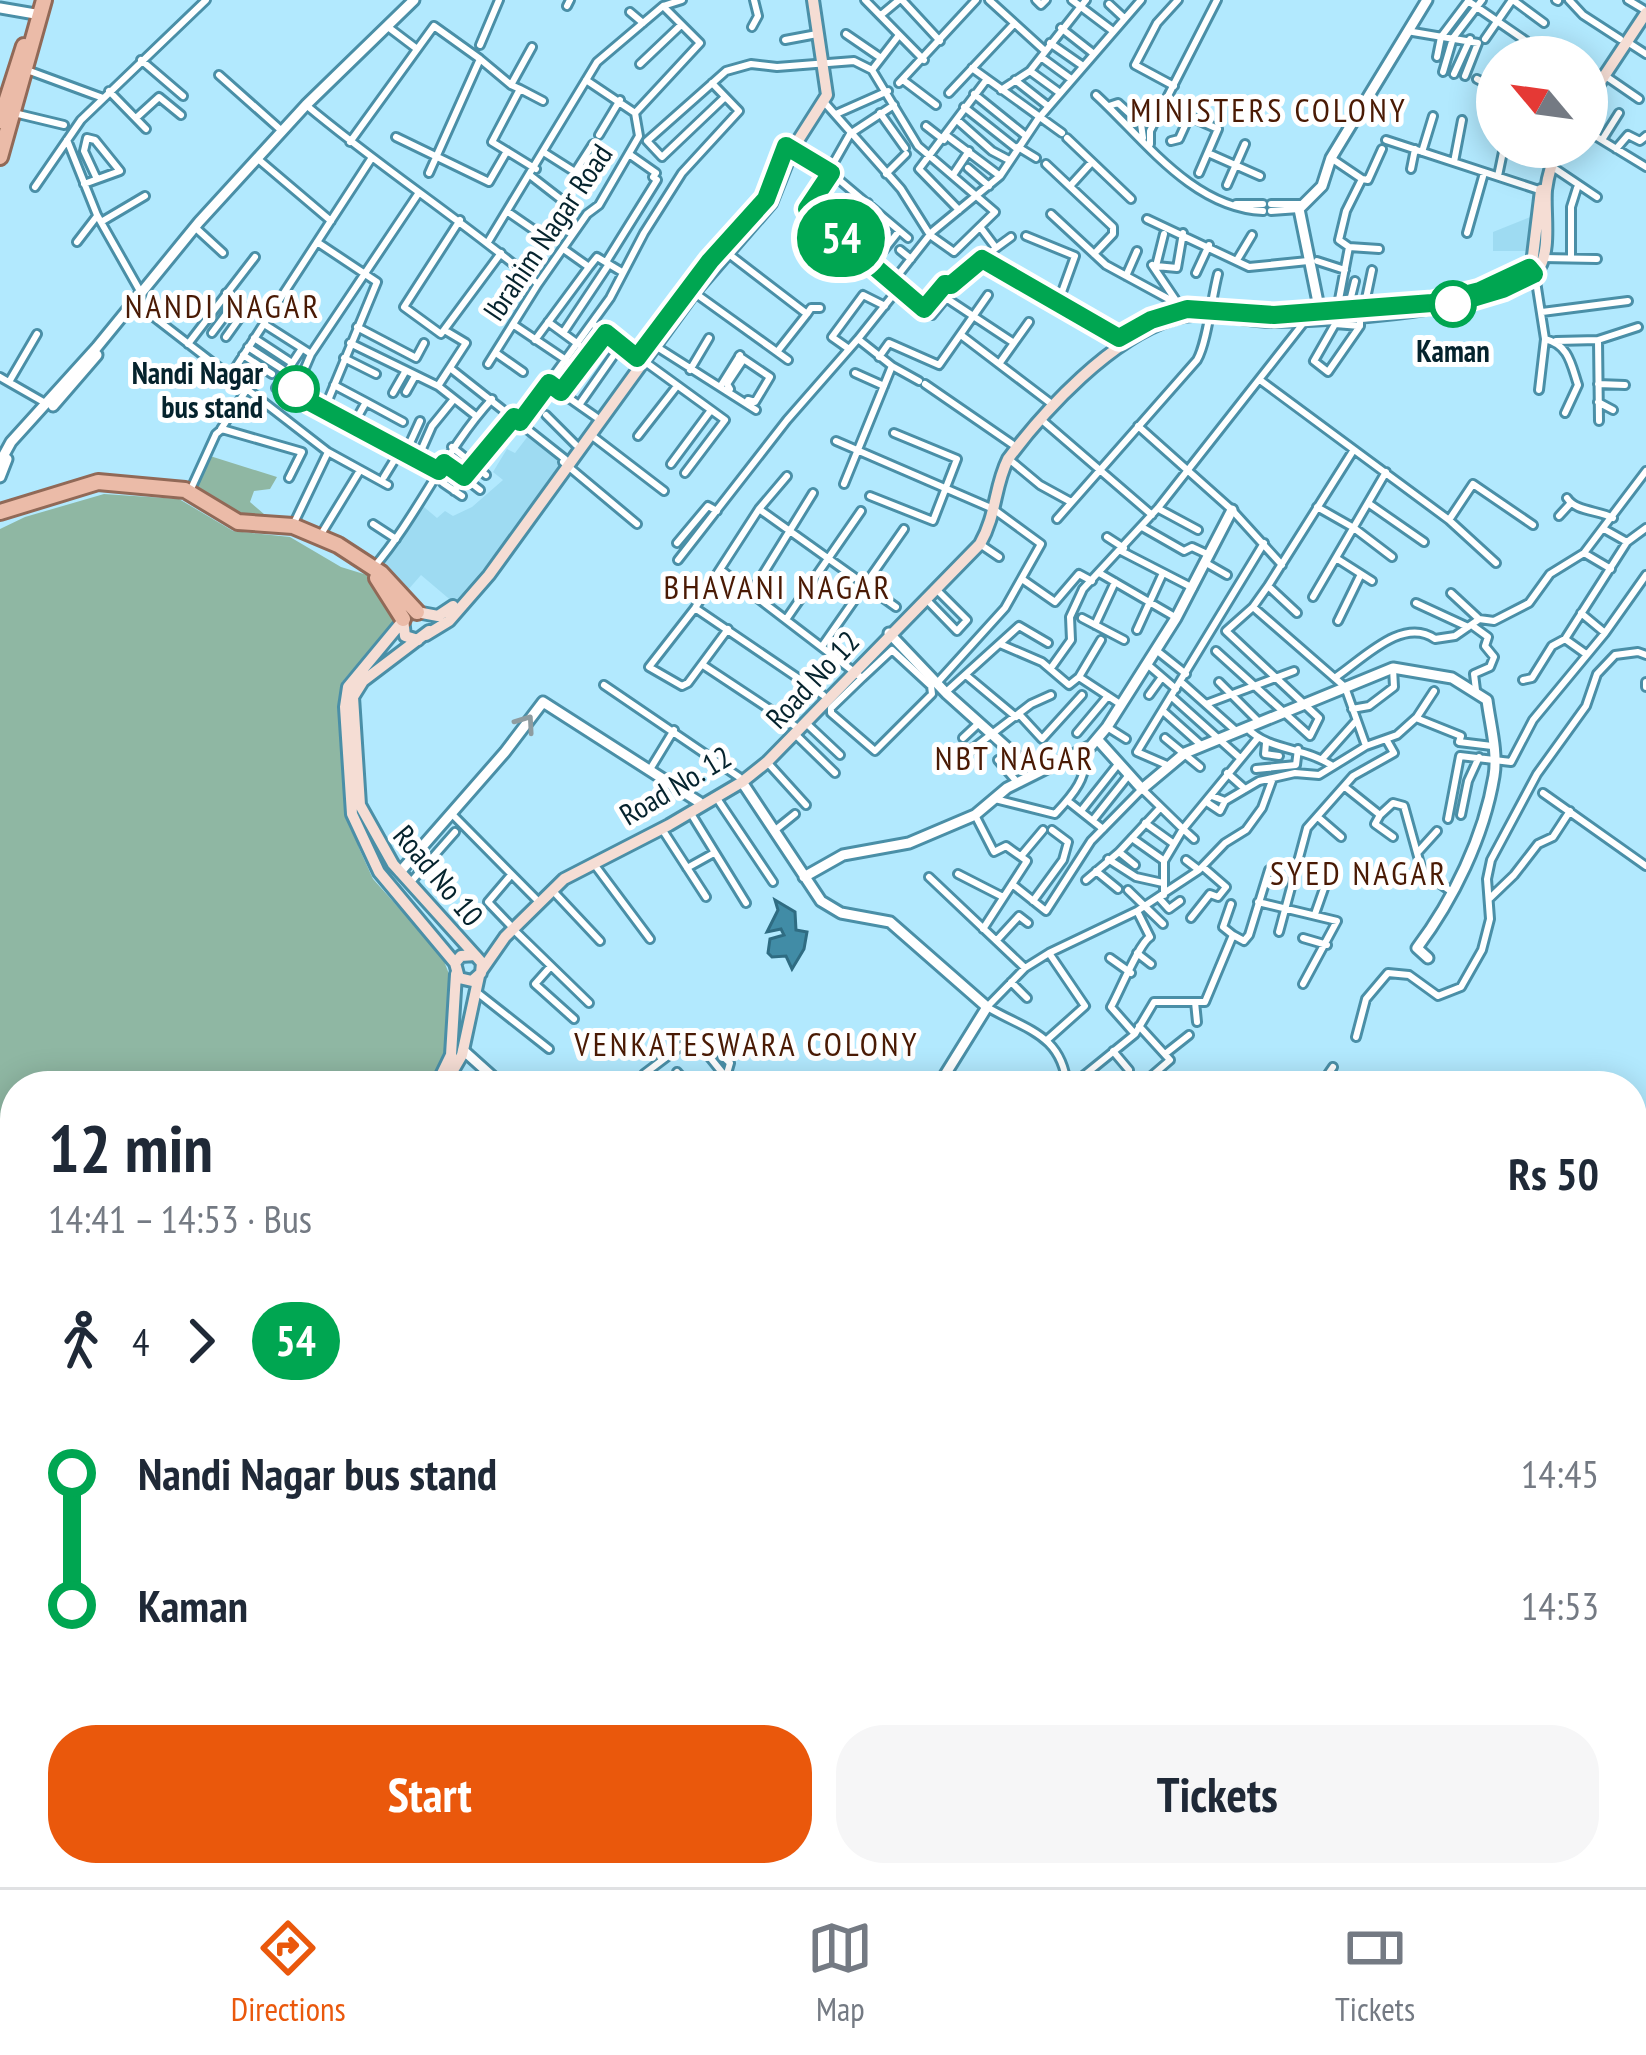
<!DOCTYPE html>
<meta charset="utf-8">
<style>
:root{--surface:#fff;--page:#f6f6f7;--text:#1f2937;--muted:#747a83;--line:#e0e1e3;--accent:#ea580c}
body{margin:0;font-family:"PT Sans Narrow",sans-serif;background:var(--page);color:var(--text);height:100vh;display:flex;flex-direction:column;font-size:45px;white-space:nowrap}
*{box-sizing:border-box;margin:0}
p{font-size:39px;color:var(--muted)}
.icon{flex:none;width:66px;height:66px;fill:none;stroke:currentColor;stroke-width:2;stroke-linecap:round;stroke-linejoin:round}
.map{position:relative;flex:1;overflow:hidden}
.drawer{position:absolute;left:0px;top:1071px;width:1647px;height:816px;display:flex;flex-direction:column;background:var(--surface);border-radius:48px 48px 0 0;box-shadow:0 6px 30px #0003}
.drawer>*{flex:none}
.badge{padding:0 24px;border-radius:39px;font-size:42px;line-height:78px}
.needle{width:78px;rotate:299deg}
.tools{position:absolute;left:1476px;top:36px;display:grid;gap:24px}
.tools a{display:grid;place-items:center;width:132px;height:132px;border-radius:50%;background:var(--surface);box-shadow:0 6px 30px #0003;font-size:60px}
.map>.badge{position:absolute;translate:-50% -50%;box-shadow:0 0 0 6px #fff}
.legs{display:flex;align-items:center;gap:18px;height:132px;padding:0 48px;font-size:39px}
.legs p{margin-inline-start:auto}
.headline{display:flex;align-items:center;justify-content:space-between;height:204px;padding:0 48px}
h1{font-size:66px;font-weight:700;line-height:90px}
.action{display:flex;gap:24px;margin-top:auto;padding:24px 48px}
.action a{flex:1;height:138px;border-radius:48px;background:var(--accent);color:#fff;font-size:48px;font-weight:700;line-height:138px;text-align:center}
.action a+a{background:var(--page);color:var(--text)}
ul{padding:0 48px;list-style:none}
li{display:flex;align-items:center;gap:42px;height:132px;font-size:45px}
li i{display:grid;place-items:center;width:18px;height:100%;margin:0 15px;background:currentColor}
li i::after{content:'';width:30px;height:30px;margin:-15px;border:9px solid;border-radius:50%;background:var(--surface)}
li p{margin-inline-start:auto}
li:first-child i{background:linear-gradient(#0000 50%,currentColor 0)}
li:last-child i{background:linear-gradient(currentColor 50%,#0000 0)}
.menu{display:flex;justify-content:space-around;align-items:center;height:168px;border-top:3px solid var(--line);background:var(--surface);font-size:33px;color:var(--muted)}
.menu a{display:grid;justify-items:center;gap:6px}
.menu .on{color:var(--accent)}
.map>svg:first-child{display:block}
</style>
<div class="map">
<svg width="1646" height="1887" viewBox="0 0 1646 1887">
<rect width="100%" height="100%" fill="#b2e9fe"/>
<path fill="#9edbf2" d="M1533,216L1531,251H1493V232Z
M528,436L562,461L498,552L454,603L421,575L407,591L379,567L424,507L437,518L445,511L453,516L472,507L503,480L493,472L507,449L515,453Z
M15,1547V1872H67L63,1887H0V1569L3,1559Z"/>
<path fill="#8fb7a3" d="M210,456L277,477L270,489L254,491L250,502L272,521L246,520L193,487Z
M104,494L179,499L233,531L290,537L341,567L367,575L396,620L342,682L349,810L359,848L373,879L442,956L449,974L444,1064L430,1086H15V1393L0,1409V529L25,517Z
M10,1716L15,1719V1750L0,1771V1731Z"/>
<path fill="#418ca6" stroke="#2f6c82" stroke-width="3" d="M775,900L795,912L796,930L807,932L804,949L792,969L786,956L772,957L768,953L770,939L784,935L781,929L767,932L778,910Z
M15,1236V1332L0,1334C0,1301 2,1272 7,1241Z
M362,1872H423L411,1887H371V1881Z"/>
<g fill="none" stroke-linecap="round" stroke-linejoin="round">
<g stroke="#4a8fa7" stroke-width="12">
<path id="minor" d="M865,0L924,60
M902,0L940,41
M989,0L1045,51
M1036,0L1041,5L1046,0
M1072,0L1113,31
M1513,0L1544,23
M1556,0L1558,1
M1569,0L1583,15L1620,39
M1628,0L1643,9
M1468,1L1526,41
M1109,4L1124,18
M567,6L570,0
M630,12L643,23
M881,15L899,0
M388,27L417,49
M752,27L758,16L754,0
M1061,28L1094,54
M1407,31L1478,43L1465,76
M846,34L881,58
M1485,39L1512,0
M785,40L817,34
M1050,43L1083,66
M1629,43L1646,54
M480,45L499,0
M532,47L511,85L520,89L492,142L536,169
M1041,57L1071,79
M1437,57L1441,37L1469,0
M480,59L511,85
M141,60L183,96
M640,64L681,25
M972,68L1062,133
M27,70L103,98
M872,70L899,35
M1030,71L1060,93
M1443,72L1453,38L1482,0
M1454,74L1470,39
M219,75L282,131
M1607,77L1639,99
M1477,79L1497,89
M903,80L936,105
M1015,80L1048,106
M899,83L976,0
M1174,86L1135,65L1157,23L1178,0
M520,89L543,101
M1001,90L1030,71L1086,0
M109,91L146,129
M949,93L1013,25
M974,94L1026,136
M1096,95C1143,138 1192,208 1263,211
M306,105C381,168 463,221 538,284
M1163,105L1218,129L1199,173
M1109,106L1118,103L1141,124L1143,138
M964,107L1017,149
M636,112L700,43L663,6
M14,113L64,125
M880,113L905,148
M836,114L888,91
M136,118L159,97L181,115
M957,120L992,151L1009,160
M926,126L944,140
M1587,131L1646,167
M599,135L620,100
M947,136L1000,176
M396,137L489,182L507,151
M1067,138L1131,199
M67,140L97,215L140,291
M1386,140L1542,191
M1602,140L1619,113
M647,141L726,71L751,64L777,67L854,61L872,70L918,146L995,212L954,252L930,235L901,189L825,103
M647,141L662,157L724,98
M1171,141L1179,139L1189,117
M350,142L434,26L480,59L429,173
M1150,144V131L1217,0
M786,146L831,173L908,238
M1018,147L1036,158
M1616,149L1628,135L1640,141L1646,136
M1422,152L1433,116
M545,153L575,172L593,144
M1208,153L1260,176
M1331,158L1362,179
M258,159L331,221
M1454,162L1462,120
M1046,164L1113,227V234L1094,254
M968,168L989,186
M1554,168L1597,197
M1411,169L1415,149
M829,171L850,134L894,105
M831,173L807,209L932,315L946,298L1014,343
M886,174L906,154
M953,175L969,151
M531,176L567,204
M1498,176L1504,147
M84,184L120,171L95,140L87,138L84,151L97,179
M1071,185L1091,163
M1227,185L1245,144
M35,187L81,120L206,0
M418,194L311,354L296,389L310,402L439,471
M1236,204H1263
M1271,204H1302
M959,210L919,169L987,79
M1271,211L1299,209
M508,212L547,239
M1051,214L1106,265L1187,309
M1147,219L1249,267L1308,261
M460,220L404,307L441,334L501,253
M101,222L145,196
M198,230L223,253
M1467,233L1484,173
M1164,234L1156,266L1177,268L1183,233
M1026,236L1075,256L1058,303
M839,237L868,203
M77,242L97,216
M317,242L377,282L324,410
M488,242L597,62L663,6L682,0
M996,248L1011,237
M1379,249L1349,247L1339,240L1346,211L1362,179L1368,180L1382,149
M565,250L589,267L597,257L622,272
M900,250L911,259
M859,255L889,222
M833,256L845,242
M1543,258L1597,259
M1571,258V207L1577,188
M982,259L1119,338
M1237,260L1252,235
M1317,261L1345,270
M606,262L657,180L653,177L656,173L629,154
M1152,265L1175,299
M871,266L899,231
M1196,273L1209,245
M1535,275L1545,339C1569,345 1571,364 1578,385L1565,413
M1126,276L1137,251
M891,284L932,232L1000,176L1038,119L1141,0
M688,288L777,352L807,314L721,248
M898,289L858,339L892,366L919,381
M137,304L328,452L388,485
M1364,308L1372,270
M924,309L945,284L951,285L996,248L981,228
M1348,309L1355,281
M1337,310L1349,247
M1542,312L1628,301
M807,314L811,308H820
M1338,319L1314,361L1328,372L1360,326V318
M548,322L578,344
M264,324L311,354
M593,324L725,420L685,473
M1335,324L1360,326
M514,325L566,360
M357,327L416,358L424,343
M212,333L236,301
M563,333L609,264
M961,335L1053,405
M226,337L246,309L226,293
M254,338L292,363L289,373L300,374
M535,340L589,267
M1598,340L1599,421
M1556,341L1598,340L1638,327
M350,343L438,386L476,416
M188,344L255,257
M248,347L282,369
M657,347L756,410
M849,349L832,337L863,295L885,306
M777,352L788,360
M496,353L523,372
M243,355L272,374
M739,356L770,377L755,402L748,400
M879,357L889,343L939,365L988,295
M344,358L376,374
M488,364L538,284L587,214L599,205L639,136L635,113L586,80
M999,364L1029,322
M450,368L565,459
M690,370L709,338
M855,373L884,386
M230,376L371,159
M0,377L47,404
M1260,380L1449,520L1496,563
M9,382L37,334
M549,384L596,417
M925,384L1012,444
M1598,384L1625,385
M334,385L366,402L353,425
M438,386L466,343L446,331
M720,387L740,355
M730,389L727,384L743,360
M1539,390L1545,339
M406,392L415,376
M561,392L606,333
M393,393L405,372
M366,402L403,422
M1598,402L1613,410
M296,404L276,388L301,350
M579,405L621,345
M546,415L576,445
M1043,421L1152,515
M520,422L610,298L644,233L682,173L739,111L712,83
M1138,426L1232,510L1282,565
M221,429L247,389
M591,435L664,491
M638,436L677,386
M836,441L991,508
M452,447L486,475
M405,454L420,421
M417,460L432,426L454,399
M1010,460L1040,485L1071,502
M444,462L480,490
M563,462L637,524
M671,464L711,410
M384,477L400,451
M443,483L462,496
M844,484L892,366
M190,491L216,434L222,429L302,452L289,478
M454,491L514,417
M870,496L933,521L957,459L894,433
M1567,498C1576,512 1599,510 1613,518
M1368,503L1424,542
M1317,507L1354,528L1392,557
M759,509L896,607
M1159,509L1198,530
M1559,516L1570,504
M1057,519L1197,360C1207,343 1212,296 1218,274
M1449,520L1473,484L1533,525
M373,524L396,539
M293,525L328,452
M1142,527L1184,551L1192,547L1207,554
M1604,529L1627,542
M320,536L359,472
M1107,537L1124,548
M677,543L708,506L717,511
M980,544L999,557
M1121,551L1193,588
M1584,553L1611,569
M1336,558L1372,581
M678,560L787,420L858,339
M1206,563L1227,575
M374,567C419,514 445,450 492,399
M721,570L862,678L892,650L931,686L932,694L875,751L831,713V708L862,678
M1101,574L1175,617
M1022,579L1055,602L1079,574L1092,581
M1268,586L1297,613
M752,592L813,493
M1451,593L1479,619L1494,621L1529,603L1550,574L1584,553L1646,471
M1313,597L1386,472
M925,598L957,631L967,620L936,589
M1416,603L1468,627
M1253,607L1345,687L1366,746
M695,608L823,695
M1581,613L1605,633
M787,618L861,511
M1082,618L1124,640
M1338,621L1361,574
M1095,625L1115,582
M1473,626L1488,637L1485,646L1494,657L1490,667L1474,674L1476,690
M728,629L688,683L682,686L649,667L695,608L759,509L787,476
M1137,630L1163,573
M1565,639L1586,654
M1000,644L1042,662L1069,685L1079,677L1101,640
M823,645L904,529
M1156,650L1186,674
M1216,651L1310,736L1319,718L1226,631L1253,607L1268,586L1353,451
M1147,664L1176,689
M703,665L795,726
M1051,668L1071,640L1070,617L1083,589L1158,508L1305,321
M967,676L1016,717
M1079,677L1120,704
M1336,677C1363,659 1403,616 1435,639L1455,636L1478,620
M1523,680L1532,678L1552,646L1565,639L1627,542L1646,528
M1181,682L1236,731
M1219,682L1258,721
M1646,682V687
M937,683L1005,608L1041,544L996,511
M604,685L739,777
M946,692L1019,626L1048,643
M1149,695L1162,677
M1172,697L1240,758
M1206,704L1294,671
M1352,709L1369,706L1394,687L1393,668
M1163,711L1201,745
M1019,714L1042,739L1082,695
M1416,718L1461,736L1459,742L1492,746
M806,723L840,755
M1107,727L1126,739
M1246,727C1268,751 1304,747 1331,765
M1077,733L1108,696
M795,734L835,773
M963,738L979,723
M1165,738L1200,767
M1266,743L1265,754L1279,756
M967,753L1031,704L1051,695
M1323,758L1356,721
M998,760L1017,782
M767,762L806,805
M1167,765L1137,752L1264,543
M1256,769L1296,765L1298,749
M649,771L674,730
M1227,773L1245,789
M1345,787L1380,815L1393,803L1404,806L1422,871L1452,892
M1543,793L1646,866
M1212,796L1225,801L1259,781L1295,773L1319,775L1366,746L1397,735L1417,717L1434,691
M716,797L773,882
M995,799L1055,814C1070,798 1093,774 1081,751
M1069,802L1103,829
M1208,803L1220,811L1225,801
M1081,811L1119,763
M690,812L746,903
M452,814L536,899
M975,815L994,852L1006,846L1027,861L983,929
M1380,815L1375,824L1393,837
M1461,815L1468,781L1479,757
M1319,818L1341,837
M1448,819L1460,756L1511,762L1533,720L1605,633L1646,575
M1093,820L1128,776
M1145,823L1174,844
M662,829L706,897
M774,831L795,814
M1132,838L1163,860
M1119,852L1135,865
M1418,852L1437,831
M1022,855L1043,830
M1108,859L1136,877L1163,883
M1186,860L1199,870
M594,864L650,939
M687,868L714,853
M1096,871L1118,889
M958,874L1003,897
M929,877L1025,968
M1086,880L1119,852L1160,808
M410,883L455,832
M1012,884L1046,911L1091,841L1142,789L1183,829L1257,739
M1128,890L1163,924
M553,891L600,941
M1164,895V861L1183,829L1194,839
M1159,898L1169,909L1180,901
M1489,899L1514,875L1538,844L1553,837L1570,811
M1033,901L1063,860L1068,842L1052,830
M1258,902L1337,921L1303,984
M1231,904L1223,927L1233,935
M1315,914L1328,877
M1191,918L1210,894L1218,897L1226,887L1203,867
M510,925L488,902L511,875
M513,929L589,1003
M1279,932L1307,828L1353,776L1394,753L1386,739
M1303,938L1327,945
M997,940L1019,916L1028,923
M1137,953L1151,964
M1110,958L1131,973
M551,966L535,984L574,1019
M1011,982L1027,998
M478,993L549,1049
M1195,1002L1197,1022
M1139,1026L1170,1060L1140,1086
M1134,1033L1111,1007C1120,991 1139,943 1150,937L1137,911
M1356,1037L1366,999L1388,973L1409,975L1438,996L1461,987L1482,950L1490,919L1487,879L1491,860L1537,774L1586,706L1597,674L1615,655L1638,652L1646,655
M1048,1039L1085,1006L1049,953
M699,1049L704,1050L733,1086
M1113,1051L1129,1070
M1165,1054L1189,1035
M677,1072L689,1086
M644,1074L681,1046L705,1039L730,1063L726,1077
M528,1086L536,1079L544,1086
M1067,1086C1062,1034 1026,1030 987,1007L1025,968L1049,953L1137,911L1199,870L1225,843L1246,830L1262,808L1273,778
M1071,1086L1135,1034L1154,1002H1205L1233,935L1244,941L1249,935L1269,870
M1320,1086L1333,1067
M0,1558L15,1541
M1636,1702L1646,1719
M1632,1733L1646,1755
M117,1872L147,1887
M482,1872L506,1887
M552,1872L567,1887
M582,1872L595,1887
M620,1872L632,1883
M746,1872L753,1887
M798,1872L805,1887
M826,1872L847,1887
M918,1872L938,1887
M1039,1872L1062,1887
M1156,1872L1161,1887
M1309,1872L1312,1887
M1628,1872L1646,1887
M983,1873L998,1875
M1196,1876L1210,1883
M1340,1880L1386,1887
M1102,1881L1112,1887
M778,1885L791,1872
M1018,1886L1019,1887
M90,1887L93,1872
M498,1887L508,1872
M530,1887L540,1872
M707,1887L702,1882L709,1872
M820,1887L834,1872
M862,1887L877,1875
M904,1887L917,1872
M1066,1887L1076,1872
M1079,1887L1089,1872
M1137,1887L1146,1872
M1189,1887L1198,1872
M1244,1887L1247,1882
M1407,1887L1408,1872
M1439,1887L1440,1872
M1477,1887L1479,1872
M1545,1887L1547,1872"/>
</g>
<g stroke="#4a8fa7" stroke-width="15">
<path id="tertiary" d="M0,8L41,15
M1321,317L1299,209L1322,186L1331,158L1427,0
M53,406L97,355
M0,462L11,442L97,347L199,222L306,105L414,0
M0,477L7,459
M889,633L947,694L1034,772
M1097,739L1142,789L1185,753L1393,668L1452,678L1487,700C1490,724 1498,752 1494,776C1484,837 1453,900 1417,948L1428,958
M742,782L821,901L841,913L890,922L987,1007L938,1086
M400,872L505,752L543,702L699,802
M804,877L843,855L909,843L975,815L1007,788L1091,746L1107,727L1176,618L1232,510
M463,1050L503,1086
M163,1887L174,1872
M631,1887L634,1872"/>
</g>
<g stroke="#4a8fa7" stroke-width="16">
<path id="secondary" d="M1587,102L1646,13
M1504,281L1532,264L1541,190
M422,613L438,616L453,606
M403,619L405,636L418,640
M401,623L348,687L345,707L352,814L379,872L455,963L459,978L472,981L481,973L482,963L475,955L461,956L455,963
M429,631L363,681L353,697L360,805L393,864L475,955
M426,635L449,621L489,575L694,292L771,203L792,150L827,95L813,0
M482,970L505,937L564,879L669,825L742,782L767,762L980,544C997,514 994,487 1008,459C1046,408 1111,339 1172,319C1204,308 1238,320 1271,321C1324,321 1504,311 1537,271C1552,253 1544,212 1546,190C1548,175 1552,161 1559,147
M436,1086L451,1055L456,974
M444,1086L462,1055L479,976
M0,1418L15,1401
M0,1431L15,1413"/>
</g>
<g stroke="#916957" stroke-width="20">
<path id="primary" d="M0,121L24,46
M0,157L44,0
M0,512L98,482L185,490L238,522L293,526L338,545L381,573L417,612
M377,578L403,619
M1632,1838L1646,1820
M1632,1854L1646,1837
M1604,1887L1616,1872"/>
</g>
<use href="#minor" stroke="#fff" stroke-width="6"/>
<use href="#tertiary" stroke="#fff" stroke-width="9"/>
<use href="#secondary" stroke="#f5ddd4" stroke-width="10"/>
<use href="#primary" stroke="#ebbba8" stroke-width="14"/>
</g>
<defs><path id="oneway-chevron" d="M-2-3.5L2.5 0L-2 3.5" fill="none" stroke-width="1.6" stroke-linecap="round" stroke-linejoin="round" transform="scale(3)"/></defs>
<use stroke="#8e9ca0" href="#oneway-chevron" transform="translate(526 723) rotate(-55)"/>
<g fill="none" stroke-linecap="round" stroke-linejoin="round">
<g stroke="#fff" stroke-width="27">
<path id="line-1" d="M296,389L310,402L439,471L444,463L464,477L514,417L520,422L549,383L561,392L606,333L637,358L710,261L766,199L786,146L831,173L807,209L924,309L945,284L951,285L982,259L1119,338L1151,320L1187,309L1274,315L1432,303L1480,291L1529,268L1534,274L1503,289L1453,304"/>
</g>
<use href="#line-1" stroke="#00a651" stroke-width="18"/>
</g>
<g fill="#fff" stroke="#00a651" stroke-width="6">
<circle cx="1453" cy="304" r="21"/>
<circle cx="296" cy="389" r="21"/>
</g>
<g text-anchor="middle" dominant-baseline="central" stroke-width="10" stroke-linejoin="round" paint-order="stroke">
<g font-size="30" fill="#05232d" stroke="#fff">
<text transform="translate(547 232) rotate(-56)">Ibrahim Nagar Road</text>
<text transform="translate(812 679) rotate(-47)">Road No 12</text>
<text transform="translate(675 785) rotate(-31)">Road No. 12</text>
<text transform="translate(439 875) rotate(50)">Road No 10</text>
</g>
<g font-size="30" font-weight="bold" fill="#05232d" stroke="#fff">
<text x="1453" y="350">Kaman</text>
<text x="263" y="372" text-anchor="end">Nandi Nagar<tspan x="263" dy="34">bus stand</tspan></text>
</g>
<g font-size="33" letter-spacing="3" fill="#4a1a04" stroke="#fff">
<text x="1269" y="109">MINISTERS COLONY</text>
<text x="223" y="305">NANDI NAGAR</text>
<text x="778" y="586">BHAVANI NAGAR</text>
<text x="1015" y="757">NBT NAGAR</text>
<text x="1359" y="872">SYED NAGAR</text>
<text x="747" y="1043">VENKATESWARA COLONY</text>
</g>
</g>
</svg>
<div class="tools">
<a><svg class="needle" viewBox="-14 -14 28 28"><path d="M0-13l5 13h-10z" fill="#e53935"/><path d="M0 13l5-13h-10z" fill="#747a83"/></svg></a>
</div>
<b class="badge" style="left:841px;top:238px;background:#00a651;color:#fff">54</b>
<section class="drawer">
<div class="headline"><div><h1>12 min</h1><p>14:41 – 14:53 · Bus</p></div><b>Rs 50</b></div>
<div class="legs"><svg class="icon" aria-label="walk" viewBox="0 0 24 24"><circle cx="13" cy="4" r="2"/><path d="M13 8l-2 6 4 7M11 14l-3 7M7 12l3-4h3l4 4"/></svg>4<svg class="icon" aria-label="forward" viewBox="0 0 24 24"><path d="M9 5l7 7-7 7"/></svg><b class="badge" style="background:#00a651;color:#fff">54</b></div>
<ul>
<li><i style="color:#00a651"></i><b>Nandi Nagar bus stand</b><p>14:45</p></li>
<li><i style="color:#00a651"></i><b>Kaman</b><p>14:53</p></li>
</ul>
<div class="action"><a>Start</a><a>Tickets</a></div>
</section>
</div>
<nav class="menu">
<a class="on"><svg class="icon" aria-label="directions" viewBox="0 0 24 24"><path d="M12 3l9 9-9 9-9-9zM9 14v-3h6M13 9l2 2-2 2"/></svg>Directions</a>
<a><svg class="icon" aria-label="map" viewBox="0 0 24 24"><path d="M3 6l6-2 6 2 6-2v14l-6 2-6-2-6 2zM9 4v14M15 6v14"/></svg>Map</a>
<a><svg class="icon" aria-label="tickets" viewBox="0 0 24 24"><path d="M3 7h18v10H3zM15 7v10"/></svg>Tickets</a>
</nav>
